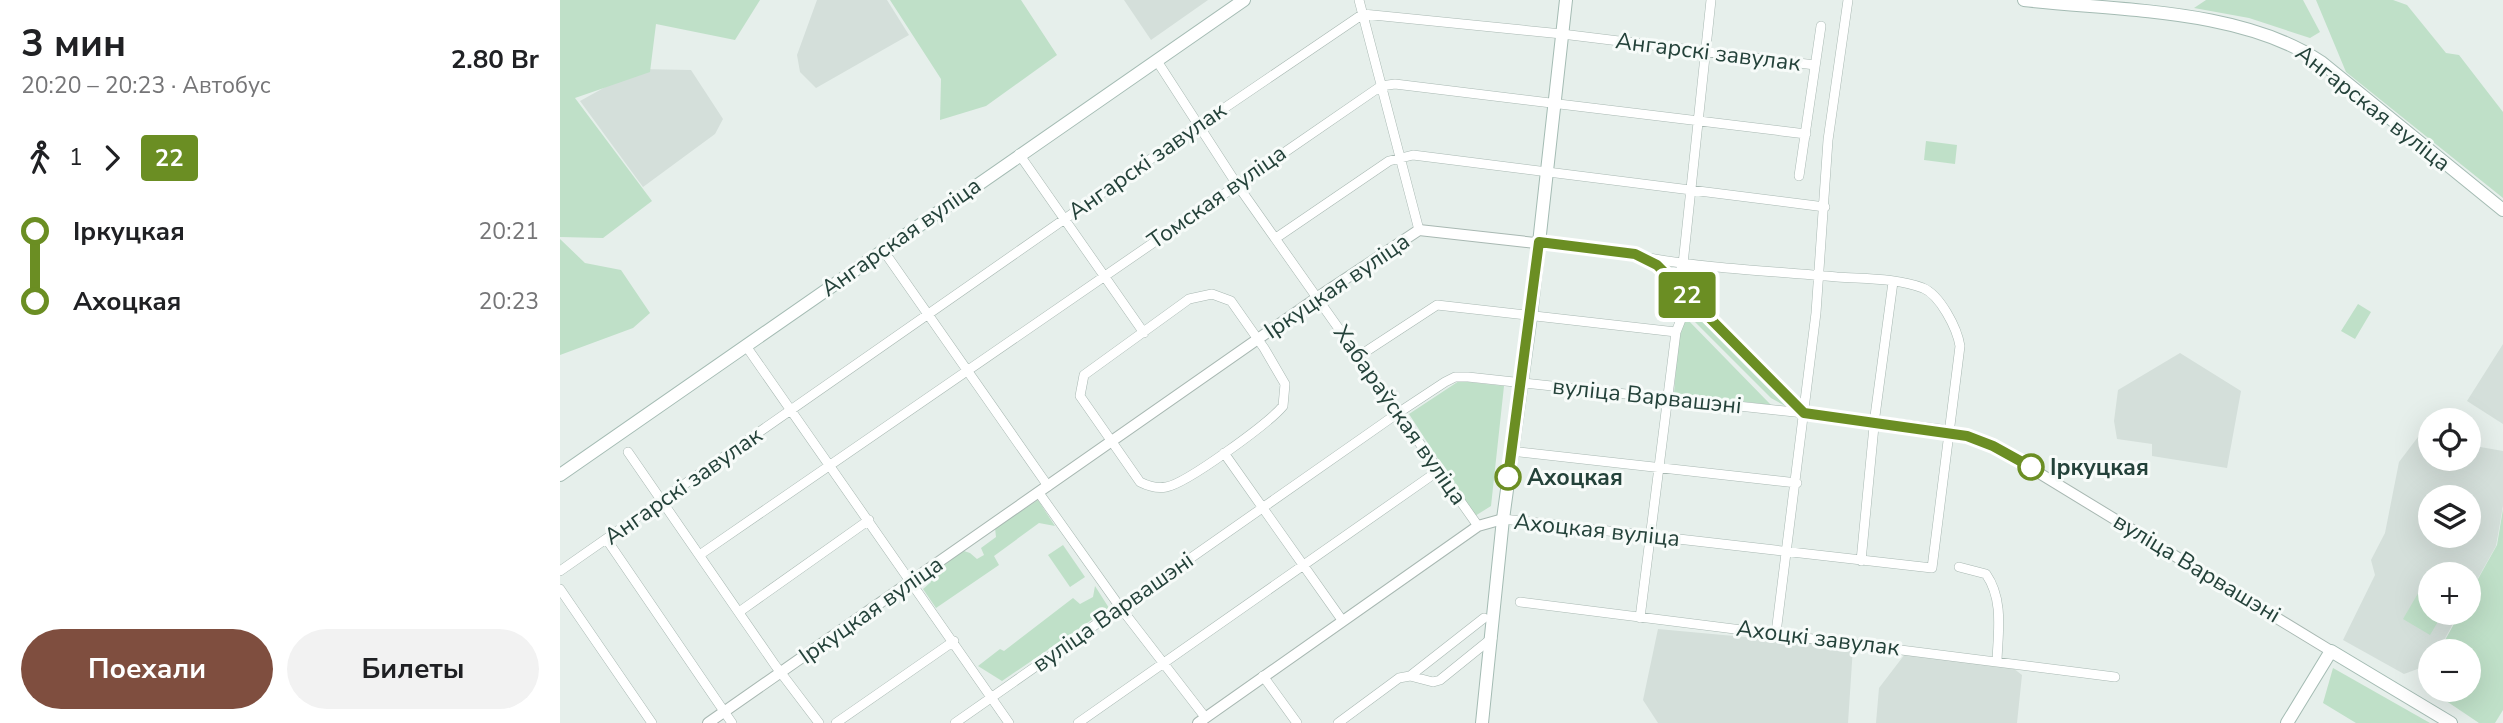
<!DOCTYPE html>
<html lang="ru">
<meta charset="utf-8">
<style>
:root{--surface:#fff;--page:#f2f2f2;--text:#202124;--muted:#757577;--accent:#7f4e3f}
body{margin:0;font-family:"Nunito Sans",sans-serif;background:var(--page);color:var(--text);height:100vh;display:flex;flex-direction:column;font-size:26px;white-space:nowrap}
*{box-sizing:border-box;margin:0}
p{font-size:23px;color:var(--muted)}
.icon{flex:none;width:38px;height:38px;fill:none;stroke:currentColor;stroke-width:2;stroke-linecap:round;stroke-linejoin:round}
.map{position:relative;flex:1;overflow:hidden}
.sheet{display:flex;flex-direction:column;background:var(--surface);width:560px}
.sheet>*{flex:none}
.badge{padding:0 14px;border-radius:5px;font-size:24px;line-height:46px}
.controls{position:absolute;left:1858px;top:408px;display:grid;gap:14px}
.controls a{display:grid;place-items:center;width:63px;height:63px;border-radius:50%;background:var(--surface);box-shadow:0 7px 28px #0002;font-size:35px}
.map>.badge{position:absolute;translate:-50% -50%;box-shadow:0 0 0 4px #fff}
.legs{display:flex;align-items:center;gap:10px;height:77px;padding:0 21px;font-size:23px}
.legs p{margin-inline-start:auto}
.head{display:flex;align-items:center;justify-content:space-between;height:119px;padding:0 21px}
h1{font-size:38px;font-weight:700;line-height:52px}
.cta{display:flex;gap:14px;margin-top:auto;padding:14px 21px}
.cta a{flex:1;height:80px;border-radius:42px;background:var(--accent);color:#fff;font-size:28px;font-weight:700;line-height:80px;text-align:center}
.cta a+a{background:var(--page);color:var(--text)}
ul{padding:0 21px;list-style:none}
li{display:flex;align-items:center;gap:24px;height:70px;font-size:26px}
li i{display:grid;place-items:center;width:10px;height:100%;margin:0 9px;background:currentColor}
li i::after{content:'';width:18px;height:18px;margin:-9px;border:5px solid;border-radius:50%;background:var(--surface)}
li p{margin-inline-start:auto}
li:first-child i{background:linear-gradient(#0000 50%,currentColor 0)}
li:last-child i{background:linear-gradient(currentColor 50%,#0000 0)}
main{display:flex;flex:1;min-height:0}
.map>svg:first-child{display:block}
</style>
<main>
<section class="sheet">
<div class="head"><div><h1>3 мин</h1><p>20:20 – 20:23 · Автобус</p></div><b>2.80 Br</b></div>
<div class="legs"><svg class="icon" aria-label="walk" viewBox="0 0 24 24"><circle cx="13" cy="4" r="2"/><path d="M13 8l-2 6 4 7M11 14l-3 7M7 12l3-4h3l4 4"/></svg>1<svg class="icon" aria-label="forward" viewBox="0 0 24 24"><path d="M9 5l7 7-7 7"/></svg><b class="badge" style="background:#6b8e23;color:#fff">22</b></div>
<ul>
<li><i style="color:#6b8e23"></i><b>Іркуцкая</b><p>20:21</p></li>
<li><i style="color:#6b8e23"></i><b>Ахоцкая</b><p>20:23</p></li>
</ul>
<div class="cta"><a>Поехали</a><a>Билеты</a></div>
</section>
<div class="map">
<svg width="1943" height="723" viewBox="0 0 1943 723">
<rect width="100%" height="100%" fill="#e6efeb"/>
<path fill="#d4dfda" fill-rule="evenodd" d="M257,0H327L349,35L256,88L240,72L237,55Z
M564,0H648L591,40Z
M78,69L131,70L163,119L155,134L83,187L20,101Z
M1943,344V424L1907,401Z
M1620,353L1681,391L1667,468L1592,456V444L1557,439L1554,421L1558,390Z
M1858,437L1871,439V458H1909V445L1943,451V506L1936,546L1909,594V574H1871V612L1899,613L1878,651H1871V664L1844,674L1783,640L1815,575L1811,560L1825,533L1839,462ZM1871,497H1909V536H1871Z
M1098,629L1293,647L1288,723H1098L1083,700Z
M1345,654L1449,665L1462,675L1457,723H1316L1319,688Z"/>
<path fill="#bfe0c8" d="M0,0H200L175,40L96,24L90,72L15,98L92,201L43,238L0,237Z
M330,0H461L497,55L426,106L380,120L381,79Z
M1646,0H1743L1760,32L1750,38L1689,18L1634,8Z
M1756,0H1833L1847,5L1886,53L1899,55L1943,112V198L1786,72Z
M1366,141L1397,145L1395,164L1364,160Z
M0,239L25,263L61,270L90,313L73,328L0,355Z
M1798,304L1811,312L1795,339L1781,331Z
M1133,309L1228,403L1227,407L1211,398L1126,313Z
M1126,318L1211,405L1114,393L1119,332Z
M899,381L944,386L931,506L915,516L849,414Z
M478,500L495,526L479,523L434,556L439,565L376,608L363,589L371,582L367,576L401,550L410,553L417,559L424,555L421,548L436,537L435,528Z
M1943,509V710L1935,723H1919L1861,684L1871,666V690H1909V651H1879L1900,613L1909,612V595L1937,545Z
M503,545L525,577L510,587L488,555Z
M1874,566L1889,574H1871V612L1883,613L1870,635L1843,619Z
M535,586L549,608L442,681L418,666L440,649L444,651L513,598L520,604L533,597Z
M1773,668L1870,723H1796L1763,703Z"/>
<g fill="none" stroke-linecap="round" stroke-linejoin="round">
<g stroke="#a8b8b2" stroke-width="10">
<path id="minor" d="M799,0L859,230
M597,61L676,183L918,526
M459,154L584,333
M1239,176L1261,26
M716,238L829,161L853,155L1265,207
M323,250L488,486
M1115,282L1123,264L1151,0
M652,294L671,301L704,348L725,384L723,406C709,423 626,484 606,487C597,489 588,486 580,482L520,396L524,375L629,299Z
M186,346L449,723
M799,356L877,305L1116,332
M951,451L1237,483
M68,452L215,665L259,723
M664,453L782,620
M479,493L560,607L645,717
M943,519L1372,568L1400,346C1397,328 1380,295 1363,288C1337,278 1305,279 1277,277C1214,271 1151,269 1089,258
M47,540L172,723
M141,554L821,86L835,84L1246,134
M1301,561L1315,416L1333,282
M1399,567L1426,574C1444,600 1438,632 1437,661
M0,571L638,126L803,14L1002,34L1255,65
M0,589L92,723
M960,602L1555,677
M179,612L309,520
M1080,618L1116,332L1124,312L1133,301
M1216,633L1256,313L1268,140L1288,0
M703,676L737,723
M850,676L873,682L880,680L932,638
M276,723L394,641
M395,723L838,413L885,382L895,377H908L1244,413
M518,723L878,471
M778,723L839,678L850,676L924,618"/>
</g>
<g stroke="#a8b8b2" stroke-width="12">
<path id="tertiary" d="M148,723L758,297L859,230L1075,254L1097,265L1244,413L1380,430L1433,445L1771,651
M638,723L918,526L943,519"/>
</g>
<g stroke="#a4bbb3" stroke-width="14">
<path id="secondary" d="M1464,0C1558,11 1680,8 1761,62L1943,210
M0,475L684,0
M922,723L943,519L971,315L1006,0
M1727,723L1771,651L1891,723"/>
</g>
<use href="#minor" stroke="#fff" stroke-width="9"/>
<use href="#tertiary" stroke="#fff" stroke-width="10"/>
<use href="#secondary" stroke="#fff" stroke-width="12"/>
</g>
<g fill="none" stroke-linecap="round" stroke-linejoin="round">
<g stroke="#fff" stroke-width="16">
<path id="line-1" d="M948,477L979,242L1075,254L1097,265L1244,413L1407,436L1433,446L1471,467"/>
</g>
<use href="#line-1" stroke="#6b8e23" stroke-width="10"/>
</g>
<g fill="#fff" stroke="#6b8e23" stroke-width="3.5">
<circle cx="1471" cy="467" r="12"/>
<circle cx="948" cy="477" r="12"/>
</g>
<g text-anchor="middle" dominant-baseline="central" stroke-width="6" stroke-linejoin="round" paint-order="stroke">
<g font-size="23" fill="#24423a" stroke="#f7fbf9">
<text transform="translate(1148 52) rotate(7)">Ангарскі завулак</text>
<text transform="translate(1813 108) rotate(38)">Ангарская вуліца</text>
<text transform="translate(587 161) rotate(-35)">Ангарскі завулак</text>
<text transform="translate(657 197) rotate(-35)">Томская вуліца</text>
<text transform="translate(341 237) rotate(-35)">Ангарская вуліца</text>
<text transform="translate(777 286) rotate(-34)">Іркуцкая вуліца</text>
<text transform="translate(1087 396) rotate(6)">вуліца Варвашэні</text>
<text transform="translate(840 415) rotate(55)">Хабараўская вуліца</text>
<text transform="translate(123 486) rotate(-35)">Ангарскі завулак</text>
<text transform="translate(1037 530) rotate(6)">Ахоцкая вуліца</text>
<text transform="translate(1637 568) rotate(31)">вуліца Варвашэні</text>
<text transform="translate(311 610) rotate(-35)">Іркуцкая вуліца</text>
<text transform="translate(553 612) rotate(-35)">вуліца Варвашэні</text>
<text transform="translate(1258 638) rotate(7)">Ахоцкі завулак</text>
</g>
<g font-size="23" font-weight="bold" fill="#24423a" stroke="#f7fbf9" text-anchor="start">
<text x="1490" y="467">Іркуцкая</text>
<text x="967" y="477">Ахоцкая</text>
</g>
</g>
</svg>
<div class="controls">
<a><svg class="icon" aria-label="locate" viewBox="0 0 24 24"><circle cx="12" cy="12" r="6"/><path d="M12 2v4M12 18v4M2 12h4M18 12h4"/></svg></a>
<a><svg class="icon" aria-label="layers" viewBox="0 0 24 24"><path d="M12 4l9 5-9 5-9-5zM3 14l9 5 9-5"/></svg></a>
<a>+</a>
<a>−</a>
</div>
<b class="badge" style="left:1127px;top:295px;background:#6b8e23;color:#fff">22</b>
</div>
</main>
